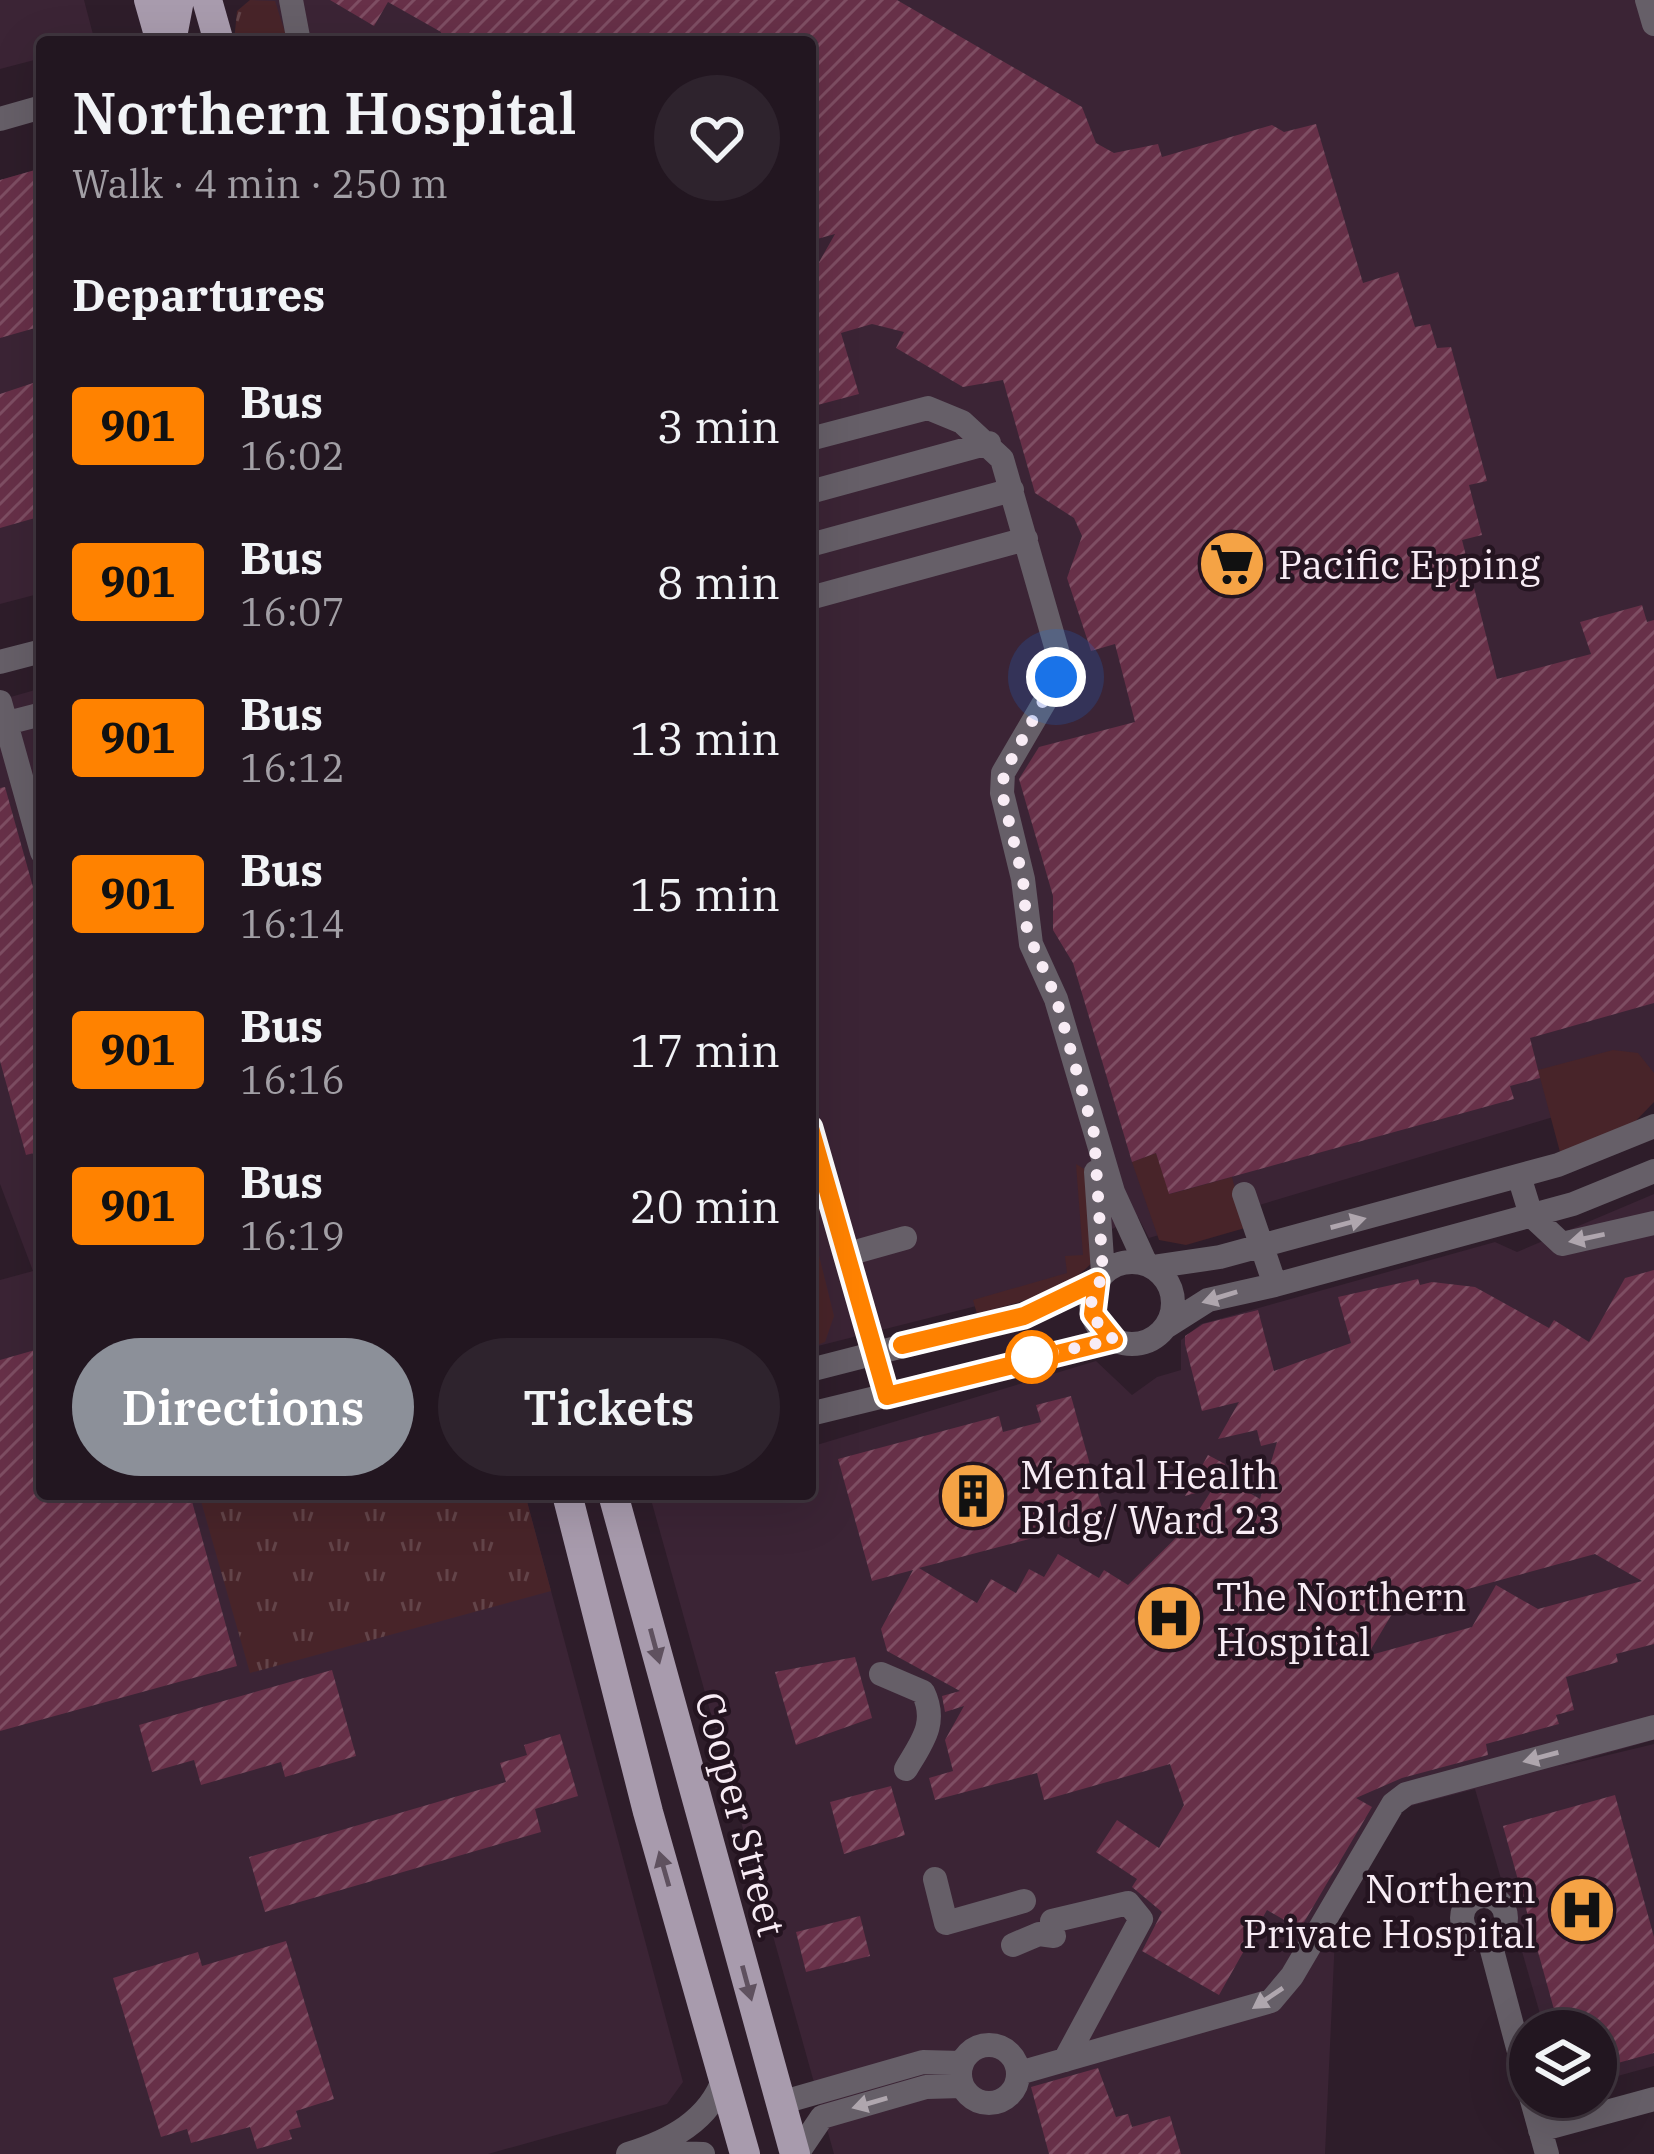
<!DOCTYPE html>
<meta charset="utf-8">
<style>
:root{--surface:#221620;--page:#2e232d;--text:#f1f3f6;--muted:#a29fa5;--line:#3f353e;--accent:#8c9099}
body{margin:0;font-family:"IBM Plex Serif",serif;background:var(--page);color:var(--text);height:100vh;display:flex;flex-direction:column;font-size:45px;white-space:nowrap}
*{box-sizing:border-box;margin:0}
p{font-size:39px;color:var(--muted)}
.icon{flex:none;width:66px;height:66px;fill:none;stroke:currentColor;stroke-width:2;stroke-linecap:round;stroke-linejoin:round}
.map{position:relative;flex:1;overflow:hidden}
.drawer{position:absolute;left:36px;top:36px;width:780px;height:1464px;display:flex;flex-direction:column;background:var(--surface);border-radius:12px;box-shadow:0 12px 48px #0002,0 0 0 3px var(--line)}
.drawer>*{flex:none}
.badge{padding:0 24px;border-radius:9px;font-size:42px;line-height:78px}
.controls{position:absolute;left:1509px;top:2010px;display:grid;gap:24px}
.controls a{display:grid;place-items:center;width:108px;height:108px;border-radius:50%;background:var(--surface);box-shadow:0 12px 48px #0002,0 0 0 3px var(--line);font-size:60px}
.you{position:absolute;width:60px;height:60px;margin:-30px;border:9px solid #fff;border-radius:50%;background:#1a73e8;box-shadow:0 0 0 18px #1a73e833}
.map>.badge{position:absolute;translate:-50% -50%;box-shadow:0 0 0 6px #fff}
h2{padding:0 36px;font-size:45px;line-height:108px}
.round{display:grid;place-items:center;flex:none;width:126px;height:126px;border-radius:63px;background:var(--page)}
.summary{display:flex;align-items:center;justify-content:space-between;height:204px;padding:0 36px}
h1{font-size:57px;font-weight:600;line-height:90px}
.action{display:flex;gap:24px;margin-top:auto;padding:24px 36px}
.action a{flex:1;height:138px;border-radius:72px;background:var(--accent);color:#fff;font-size:48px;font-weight:600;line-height:138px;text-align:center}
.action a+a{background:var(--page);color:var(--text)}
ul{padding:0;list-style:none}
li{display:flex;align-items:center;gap:36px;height:156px;padding:0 36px}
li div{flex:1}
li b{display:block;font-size:45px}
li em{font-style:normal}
li .badge{min-width:132px;font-weight:700;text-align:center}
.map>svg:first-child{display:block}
</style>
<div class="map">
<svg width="1654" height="2154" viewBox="0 0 1654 2154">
<defs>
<pattern id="grass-tufts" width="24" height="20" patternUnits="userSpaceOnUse" patternTransform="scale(3)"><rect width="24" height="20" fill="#482429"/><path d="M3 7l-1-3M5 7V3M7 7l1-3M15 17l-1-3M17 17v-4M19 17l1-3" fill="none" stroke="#634449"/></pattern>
<pattern id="building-hatch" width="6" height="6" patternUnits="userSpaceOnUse" patternTransform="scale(3)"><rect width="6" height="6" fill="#673048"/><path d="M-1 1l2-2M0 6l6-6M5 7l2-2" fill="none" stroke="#7e4e63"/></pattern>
</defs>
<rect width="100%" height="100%" fill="#2e1d2a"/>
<path fill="#3b2435" d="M0,0H84L95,42H42V58L0,69Z
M250,0H1654V1087L1149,1238L1138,1217L1112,1229L1083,1230L1084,1255L1063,1284L810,1348V42H262Z
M42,168V593L0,604V180Z
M42,688V1494H525L683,2082L667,2104L488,2154H0V1280L33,1271L0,1184V700Z
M1654,1194V1740L1558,1767L1654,1744V2066L1596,2082V2031H1545L1475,1789L1403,1808L1336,1915L1325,2154H834L650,1496L810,1494V1447L1096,1361L1132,1395L1157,1377L1181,1370V1340L1201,1324L1495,1242L1517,1252Z"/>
<path fill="url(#grass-tufts)" d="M250,0L275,1L288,42H234L237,11Z
M812,1227L834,1316L825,1342L810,1348Z
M199,1494H525L551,1591L250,1673Z"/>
<path fill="#482429" d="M1613,1050L1638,1053L1654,1073V1102L1628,1129L1560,1152L1538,1070Z
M1156,1153L1170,1194L1232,1177L1245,1228L1186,1245L1159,1240L1132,1162Z
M1076,1164L1086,1170L1101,1252C1070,1294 1024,1300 977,1314L973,1300L1067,1273L1065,1256L1083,1255Z"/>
<path fill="url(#building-hatch)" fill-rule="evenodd" d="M330,0H897L1082,107L1096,143L1114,153L1158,144L1162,157L1272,125L1284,132L1316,124L1363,283L1398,272L1415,327L1430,324L1437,348L1451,347L1487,481L1469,485L1482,535L1462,540L1497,679L1591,654L1580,622L1642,605L1647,622L1654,620V1003L1530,1038L1540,1078L1510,1086L1514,1099L1169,1194L1156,1153L1132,1162L1073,963L1053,930V896L1019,779L1039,747L1135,722L1115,644L1091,651L1067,578L1082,536L1074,518L1035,493L1003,380L963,387L896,348L904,332L872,324L841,333L859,394L810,407V278L835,234L810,241V42H442L441,32L388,2L374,26Z
M42,168V326L0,338V180Z
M42,380V516L0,528V394Z
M5,787L42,919V1151L26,1155L0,1061V788Z
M1654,1270V1644L1616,1654L1618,1662L1566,1677L1574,1710L1556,1715L1559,1724L1486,1744L1488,1755L1402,1778L1356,1798L1372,1807L1300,1929L1267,1910L1219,1995L1142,1951L1162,1912L1132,1887L1137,1879L1096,1852L1117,1820L1159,1848L1184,1805L1170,1764L1044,1800L1037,1773L935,1800L929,1778L953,1771L945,1740L964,1706L945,1712L942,1696L960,1691L887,1651L881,1629L913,1570L872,1581L838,1459L999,1416L1003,1432L1041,1422L1036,1405L1071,1396L1105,1519L919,1568L977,1603L991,1579L1016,1593L1029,1569L1044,1577L1058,1554L1099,1578L1104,1570L1128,1585L1190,1524L1213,1488L1185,1496L1208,1455L1225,1464L1220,1476L1260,1499L1277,1442L1261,1446L1257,1430L1218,1439L1239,1402L1202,1411L1185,1344V1336L1203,1324L1258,1310L1274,1371L1351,1343L1338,1297L1418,1279L1420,1285L1432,1282L1475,1287L1549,1328L1554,1320L1589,1342L1625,1278ZM1595,1554L1642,1581L1538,1609L1496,1585L1472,1627L1367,1656L1395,1609Z
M42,1348V1494H190L237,1666L0,1731V1360Z
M855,1657L872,1718L796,1745L775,1672Z
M332,1670L356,1756L285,1777L281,1762L201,1785L194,1760L152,1772L139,1725Z
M560,1734L578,1796L535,1809L541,1832L265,1912L249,1857L506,1782L500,1763L527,1755L524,1745Z
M891,1786L905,1835L844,1854L830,1802Z
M1615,1795L1654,1937V2053L1596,2069V2031H1560L1503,1826Z
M860,1916L870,1956L806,1972L796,1932Z
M286,1941L334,2099L296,2111L301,2127L289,2130L292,2139L257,2149L250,2127L191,2143L187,2129L161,2137L113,1978L198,1952L202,1966Z
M1098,2068L1116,2117L1128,2114L1132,2127L1170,2116L1181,2154H1049L1031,2087Z"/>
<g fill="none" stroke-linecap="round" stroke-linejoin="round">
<path stroke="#665f68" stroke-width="24" d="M291,0L299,42
M1647,0L1654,24
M0,119L42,107
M810,439L928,408L962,422L1002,459L1059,657L1045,701L1003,773L1002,793L1023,879L1031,944L1056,999L1113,1192L1146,1264
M810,492L989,443
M810,545L1012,490
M810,598L1026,539
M0,662L42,651
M0,702L42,852
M7,723L42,714
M810,1129L887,1396
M1096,1172L1103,1273
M1519,1176L1531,1215L1562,1244L1654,1223
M1244,1194L1275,1285
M848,1254L905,1238
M1091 1303a41 41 0 1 1 82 0a41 41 0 1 1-82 0Z
M1152,1267L1220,1257L1558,1165L1654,1126
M1167,1326L1208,1300L1275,1285L1573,1204L1654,1171
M810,1370L1024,1315L1097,1281
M810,1414L1114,1340
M881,1674L923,1692C938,1723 922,1742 906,1769
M935,1879L946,1923L1024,1901
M1462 1918a22 22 0 1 1 44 0a22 22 0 1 1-44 0Z
M1052,1921L1128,1903L1141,1919L1065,2060
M1489,1939L1530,2093
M1013,1945L1039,1934L1054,1936
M960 2074a29 29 0 1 1 58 0a29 29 0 1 1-58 0Z
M1019,2073L1271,2001L1292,1976L1393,1804L1406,1794L1654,1727
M1531,2097L1547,2154
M780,2103L923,2062L962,2063
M1540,2130L1654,2099
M645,2152L703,2154
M628,2154C670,2141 709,2121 724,2078
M797,2154L822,2117L926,2087L962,2086"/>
<path stroke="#a89bad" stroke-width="30" d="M149,0L161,42
M207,0L219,42
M171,42L179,0
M567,1494L648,1812L745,2154
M613,1494L795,2154"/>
</g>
<defs><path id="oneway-solid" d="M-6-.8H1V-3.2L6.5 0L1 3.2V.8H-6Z" transform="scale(3)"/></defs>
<g fill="#afa6ae">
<use href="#oneway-solid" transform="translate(1348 1223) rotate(-15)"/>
<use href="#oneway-solid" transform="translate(1587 1238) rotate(168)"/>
<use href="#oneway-solid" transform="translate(1220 1297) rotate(163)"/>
<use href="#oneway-solid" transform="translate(1541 1757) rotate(165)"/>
<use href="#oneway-solid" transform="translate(1268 1998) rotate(146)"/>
<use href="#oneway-solid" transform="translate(870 2103) rotate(164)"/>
</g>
<g fill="#5f515f">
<use href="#oneway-solid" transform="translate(655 1646) rotate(75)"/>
<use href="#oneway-solid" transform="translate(664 1869) rotate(-106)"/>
<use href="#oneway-solid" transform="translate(747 1983) rotate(75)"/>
</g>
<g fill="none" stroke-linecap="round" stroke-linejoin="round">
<g stroke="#fff" stroke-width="27">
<path id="line" d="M810,1128L887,1396L1114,1340L1093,1314L1097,1281L1024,1316L902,1345"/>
</g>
<use href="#line" stroke="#ff8200" stroke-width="18"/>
<path stroke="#f8ecf5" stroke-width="12" stroke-dasharray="0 21.6" d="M1032,1357L1114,1340L1098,1324L1091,1303L1103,1274L1094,1133L1056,998L1027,931L1023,879L1002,793L1004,773L1056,677"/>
</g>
<defs>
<g id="supermarket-disc" transform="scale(3.45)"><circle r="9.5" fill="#f5a345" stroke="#241420"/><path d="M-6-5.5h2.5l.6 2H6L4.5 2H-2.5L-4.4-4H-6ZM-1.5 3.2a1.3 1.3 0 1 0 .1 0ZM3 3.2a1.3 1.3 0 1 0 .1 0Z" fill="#111"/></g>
<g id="building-disc" transform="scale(3.45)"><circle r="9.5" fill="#f5a345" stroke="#241420"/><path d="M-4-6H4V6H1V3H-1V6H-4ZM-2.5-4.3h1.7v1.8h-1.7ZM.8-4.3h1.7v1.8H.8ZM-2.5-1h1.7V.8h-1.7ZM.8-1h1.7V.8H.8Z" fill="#111"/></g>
<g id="hospital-disc" transform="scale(3.45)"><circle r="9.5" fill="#f5a345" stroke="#241420"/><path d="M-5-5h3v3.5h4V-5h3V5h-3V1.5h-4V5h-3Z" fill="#111"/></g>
</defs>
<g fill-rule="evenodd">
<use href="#supermarket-disc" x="1232" y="564"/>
<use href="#building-disc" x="973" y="1496"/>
<use href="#hospital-disc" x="1169" y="1618"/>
<use href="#hospital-disc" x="1582" y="1910"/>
</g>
<circle fill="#fff" stroke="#ff8200" stroke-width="6" cx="1032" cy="1357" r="24"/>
<g text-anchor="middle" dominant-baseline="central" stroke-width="9" stroke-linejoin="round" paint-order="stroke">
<g font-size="39" fill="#f8ecf5" stroke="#241420" text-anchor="start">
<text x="1278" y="564">Pacific Epping</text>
<text x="1020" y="1474">Mental Health<tspan x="1020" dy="45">Bldg/ Ward 23</tspan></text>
<text x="1216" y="1596">The Northern<tspan x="1216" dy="45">Hospital</tspan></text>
<text x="1536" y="1888" text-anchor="end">Northern<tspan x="1536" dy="45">Private Hospital</tspan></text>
</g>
<g font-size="39" fill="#f8ecf5" stroke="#241420">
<text transform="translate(741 1814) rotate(75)">Cooper Street</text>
</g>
</g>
</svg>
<div class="controls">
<a><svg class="icon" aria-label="layers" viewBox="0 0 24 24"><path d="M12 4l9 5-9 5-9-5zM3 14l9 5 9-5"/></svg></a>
</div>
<div class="you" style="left:1056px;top:677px"></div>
<section class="drawer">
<div class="summary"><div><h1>Northern Hospital</h1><p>Walk · 4 min · 250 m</p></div><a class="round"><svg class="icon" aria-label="heart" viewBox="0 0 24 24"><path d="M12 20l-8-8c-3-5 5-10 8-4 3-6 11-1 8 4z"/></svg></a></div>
<h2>Departures</h2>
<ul>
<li><span class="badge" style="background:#ff8200;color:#111">901</span><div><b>Bus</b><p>16:02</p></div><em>3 min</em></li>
<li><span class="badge" style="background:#ff8200;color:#111">901</span><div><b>Bus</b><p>16:07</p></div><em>8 min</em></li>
<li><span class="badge" style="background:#ff8200;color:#111">901</span><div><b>Bus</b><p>16:12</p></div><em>13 min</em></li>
<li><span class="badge" style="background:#ff8200;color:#111">901</span><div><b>Bus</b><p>16:14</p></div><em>15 min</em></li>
<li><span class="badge" style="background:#ff8200;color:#111">901</span><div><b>Bus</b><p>16:16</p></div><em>17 min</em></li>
<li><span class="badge" style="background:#ff8200;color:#111">901</span><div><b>Bus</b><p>16:19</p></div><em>20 min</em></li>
</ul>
<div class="action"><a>Directions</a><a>Tickets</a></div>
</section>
</div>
